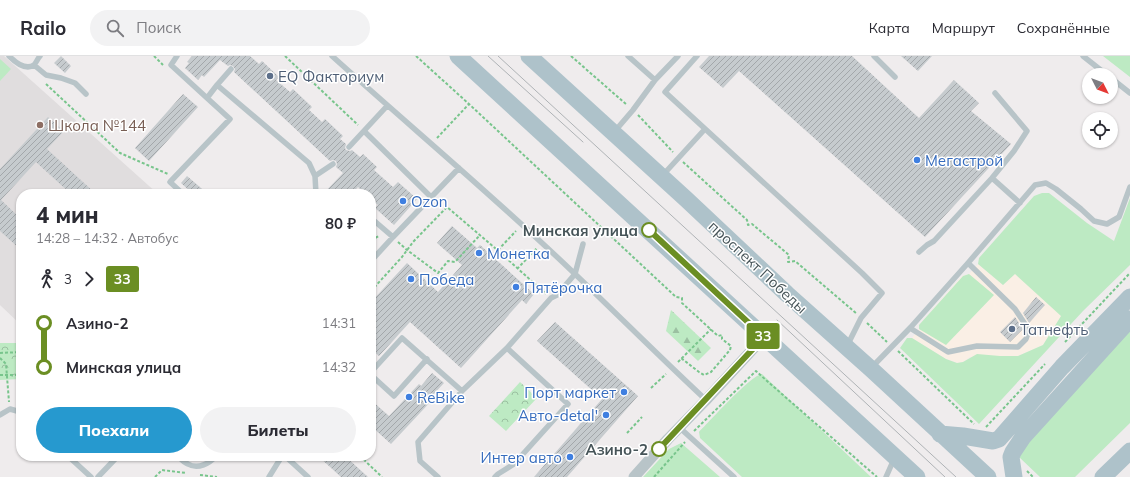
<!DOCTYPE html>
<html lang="ru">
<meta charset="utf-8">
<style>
:root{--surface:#fff;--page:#f2f2f3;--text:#2b2b33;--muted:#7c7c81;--line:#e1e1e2;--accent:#2699cf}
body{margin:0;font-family:Mulish,sans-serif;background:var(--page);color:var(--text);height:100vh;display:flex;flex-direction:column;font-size:15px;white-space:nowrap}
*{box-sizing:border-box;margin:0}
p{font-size:13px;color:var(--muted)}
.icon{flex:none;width:22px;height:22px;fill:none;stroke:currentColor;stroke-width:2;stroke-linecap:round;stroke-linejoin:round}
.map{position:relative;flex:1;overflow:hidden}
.details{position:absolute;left:16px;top:133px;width:360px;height:272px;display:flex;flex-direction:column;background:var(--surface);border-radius:16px;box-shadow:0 1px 3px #0004}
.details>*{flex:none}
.badge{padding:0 8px;border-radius:3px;font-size:14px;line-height:26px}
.needle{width:26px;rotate:132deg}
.controls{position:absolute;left:1082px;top:12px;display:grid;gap:8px}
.controls a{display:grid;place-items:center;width:36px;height:36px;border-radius:50%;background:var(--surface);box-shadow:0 1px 3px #0004;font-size:20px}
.map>.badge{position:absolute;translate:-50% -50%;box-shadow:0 0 0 2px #fff}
.legs{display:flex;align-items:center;gap:6px;height:44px;padding:0 20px;font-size:13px}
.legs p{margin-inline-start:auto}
.summary{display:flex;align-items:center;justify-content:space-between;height:68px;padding:0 20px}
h1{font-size:22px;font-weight:800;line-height:30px}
.primary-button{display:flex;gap:8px;margin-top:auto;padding:8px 20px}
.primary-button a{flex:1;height:46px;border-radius:24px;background:var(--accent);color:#fff;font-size:16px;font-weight:800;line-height:46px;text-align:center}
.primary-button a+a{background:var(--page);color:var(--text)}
ul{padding:0 20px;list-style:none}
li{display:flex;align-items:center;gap:14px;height:44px;font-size:15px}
li i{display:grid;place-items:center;width:6px;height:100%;margin:0 5px;background:currentColor}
li i::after{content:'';width:10px;height:10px;margin:-5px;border:3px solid;border-radius:50%;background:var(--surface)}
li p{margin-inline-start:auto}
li:first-child i{background:linear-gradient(#0000 50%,currentColor 0)}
li:last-child i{background:linear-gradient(currentColor 50%,#0000 0)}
header{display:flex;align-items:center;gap:24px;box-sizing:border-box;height:56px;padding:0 20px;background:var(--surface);border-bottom:1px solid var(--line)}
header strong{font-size:19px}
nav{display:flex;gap:22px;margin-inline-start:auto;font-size:14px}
.search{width:280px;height:36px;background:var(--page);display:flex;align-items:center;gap:10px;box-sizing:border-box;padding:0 14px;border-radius:22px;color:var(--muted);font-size:15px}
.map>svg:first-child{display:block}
</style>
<header>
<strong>Railo</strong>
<div class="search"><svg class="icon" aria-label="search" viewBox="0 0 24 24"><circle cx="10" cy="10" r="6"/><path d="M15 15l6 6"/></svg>Поиск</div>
<nav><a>Карта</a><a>Маршрут</a><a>Сохранённые</a></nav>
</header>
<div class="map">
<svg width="1130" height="421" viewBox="0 0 1130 421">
<defs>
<pattern id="forest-firs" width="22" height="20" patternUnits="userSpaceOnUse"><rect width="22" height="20" fill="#bdeac3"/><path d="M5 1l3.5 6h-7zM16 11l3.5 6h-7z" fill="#9bc0a1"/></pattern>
<pattern id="park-crowns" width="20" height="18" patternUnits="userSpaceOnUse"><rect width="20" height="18" fill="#bdeac3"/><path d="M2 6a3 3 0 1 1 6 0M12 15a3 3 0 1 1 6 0" fill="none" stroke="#9bc0a1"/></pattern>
<pattern id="building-hatch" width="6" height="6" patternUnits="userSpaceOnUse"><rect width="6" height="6" fill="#c6cbce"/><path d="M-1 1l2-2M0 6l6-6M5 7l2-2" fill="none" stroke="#a3a7aa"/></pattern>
</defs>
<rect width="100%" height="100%" fill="#efeced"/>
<path fill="#faefe5" d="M978,208L1003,229L1015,217L1062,260L1043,289L1018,300L970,301L963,306L958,307L946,303L912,282L919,273V269L962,220L969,218Z"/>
<path fill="#e0ddde" d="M0,0H4L158,138H21V267H19L0,249Z"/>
<path fill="#bdeac3" d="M1103,0H1130V21Z
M0,3L11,13L0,25Z
M1042,137H1049L1087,167L1114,185L1130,142V209L1083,255L979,368L900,292L907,282H912L946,303L957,307L963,306L977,298L1000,300H1018L1043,289L1061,260L1015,218L1003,229L978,208L979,202L1034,140Z
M969,218L994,239L946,289L919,273V269L963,220Z
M1130,269V367L1075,421H1040L1019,401L1023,387Z
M762,318L871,421H742L700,382L699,376C710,365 751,319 762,318Z
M681,387L720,421H643L669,393Z"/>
<path fill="url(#forest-firs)" d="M671,254L711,292L698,305L666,275Z"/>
<path fill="url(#park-crowns)" d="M0,287H21V323L0,324Z
M520,326L537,342L506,375L489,360Z"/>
<path fill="url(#building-hatch)" d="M61,0L71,10L65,17L54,7Z
M192,0H250L259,8L262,5L279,21L276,24L290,36L293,33L312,51L309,54L322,66L325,63L343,80L340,83L346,88L345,92L346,94L350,95L352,94L360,101L363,98L377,111L374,114L393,131L398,126L417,143L394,169L375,152L378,149L371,143V138H366L358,131L351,138H323L343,117L336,111L337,108L336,105L333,104L330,105L234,16L235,13L233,10L230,9L228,10L220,4L204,21L202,19L198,24L185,12L189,7L187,6Z
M709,0H852L919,62L954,24L979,47L971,55L1011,88L925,181L739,15L723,32L699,11Z
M901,0H932L918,15Z
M183,38L198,51L149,105L135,92Z
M48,61L64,75L47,93L96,138H71L36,106L1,144L21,163V194L0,175V113Z
M187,120L208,138H193L181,127Z
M452,170L477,192L480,189L534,238L526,248L522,244L461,312L410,266L379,300L371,293V246L407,207L438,236L462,209L437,187Z
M1036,241L1045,249L1029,267L1023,257Z
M1015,261L1023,273L1010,286L1000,276Z
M555,266L638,340L567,421H534L602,343L537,285Z
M432,317L444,327L432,340L434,342L391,388L371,370V344L389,360L419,328L421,330Z
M318,400H345L368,421H341Z"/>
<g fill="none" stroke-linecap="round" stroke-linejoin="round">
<path stroke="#78c58c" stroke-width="2" stroke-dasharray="3 2" stroke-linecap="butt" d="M154,0L163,9
M285,0L358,69
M416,0L469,48L676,241L682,242V247L718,280L722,279V283L731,290L730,294L711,316L704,319L699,316L681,302
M571,0L627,49
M46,28L120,97L168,118
M638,59L673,96
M437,82L469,48
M683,106L747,164L748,169L752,168L789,199L788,206L795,205L856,257
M371,184L379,180
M398,186L407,194L438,217L448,205L455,206L480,179
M498,194L516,175
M517,213L537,192
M371,235L402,201L413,186L447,151L495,192L546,238
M867,267L887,286
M1065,286L1130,217
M898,295L974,368
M0,297L21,296
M0,302L6,308L9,346
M678,306L711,273
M0,319H21
M651,332L666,318
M986,371L1045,308
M694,375L756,315L767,325L877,421
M627,377L642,361
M360,400L382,421
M1027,415L1033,421
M200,419L217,421
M155,421L162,414L186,417
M654,421L685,386"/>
<path stroke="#b8c4c8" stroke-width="5.5" d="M9,0C15,6 25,15 34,9C36,7 38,2 40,0
M177,0L171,9L207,42L217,29L309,107L315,120L316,138
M332,0C413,73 497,143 575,218C619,260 662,303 706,344
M628,0L655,24
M697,0L665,36L862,217L882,237L861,262L847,290
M874,0L895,21
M1083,0L1107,19
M34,9L46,19L61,22L75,27L86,38
M1111,22L1130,37
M217,29L231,13
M364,75L431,141
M615,75L633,54L655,24L678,0
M349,91L387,50
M315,120L333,108
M662,120L705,73
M992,122L1020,147
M183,138L170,126L230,63L207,42
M371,162L393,181L459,112
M919,196L927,189L934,185L992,122L1014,95L1027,75L995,37
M371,205L393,181
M910,272L948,296L977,290L1018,291L1026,283L1029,274L1015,253L968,207
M872,311L910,272L968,207L1035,129L1046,127L1056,133L1081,153L1094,165L1107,168L1119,161L1130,131
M371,316L402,282L462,335
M371,319L394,340L427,303
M0,359L10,353L17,355L21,358
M680,372L734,421
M68,400L91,421
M178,400C181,403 184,407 188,408C198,414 210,407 216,400
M285,400L308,421
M98,421L118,400
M269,421L282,400
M438,421L420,405L418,386L462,335L507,292L551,242L557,239L575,218L583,188
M495,421L498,418L514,408L568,348L507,292
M886,421L894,403"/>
<path stroke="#b8c4c8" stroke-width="11" d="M634,421L668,383L706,344L764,281"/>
<path stroke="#aec2ca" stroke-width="17" d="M458,0L917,421
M529,0L686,143L787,238L871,313L988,421
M940,378L963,380L993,385L999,383L1062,311L1130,241
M1014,421L1011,401L1013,396L1023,381L1130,263
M1103,421L1130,395"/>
<path stroke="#afb3b6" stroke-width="1" d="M488,0L583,86
M498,0L956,421
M777,264L945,421"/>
</g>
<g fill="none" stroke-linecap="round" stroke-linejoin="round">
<g stroke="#fff" stroke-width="9">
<path id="line-1" d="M649,174L764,281L659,393"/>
</g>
<use href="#line-1" stroke="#6b8e23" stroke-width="6"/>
</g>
<g fill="#5c6f8a" stroke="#fff" stroke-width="1.5">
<circle cx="270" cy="20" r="4"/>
<circle cx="1012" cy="273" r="4"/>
</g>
<circle fill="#8d6e63" stroke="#fff" stroke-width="1.5" cx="40" cy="69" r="4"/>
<g fill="#3f7fe0" stroke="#fff" stroke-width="1.5">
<circle cx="917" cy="104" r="4"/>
<circle cx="403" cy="145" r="4"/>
<circle cx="479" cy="197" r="4"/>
<circle cx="411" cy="223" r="4"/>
<circle cx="516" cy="231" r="4"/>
<circle cx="624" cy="336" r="4"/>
<circle cx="409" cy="341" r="4"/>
<circle cx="606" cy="359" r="4"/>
<circle cx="570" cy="401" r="4"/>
</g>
<g fill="#fff" stroke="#6b8e23" stroke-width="2">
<circle cx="649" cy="174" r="7"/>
<circle cx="659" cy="393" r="7"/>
</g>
<g text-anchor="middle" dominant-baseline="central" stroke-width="3" stroke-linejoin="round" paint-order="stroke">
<g font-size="15" fill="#4e5e75" stroke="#fff" text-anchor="start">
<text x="278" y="20">EQ Факториум</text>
<text x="1020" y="273">Татнефть</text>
</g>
<g font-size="15" fill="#785e54" stroke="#fff" text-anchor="start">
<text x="48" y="69">Школа №144</text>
</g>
<g font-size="15" fill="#366cbe" stroke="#fff" text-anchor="start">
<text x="925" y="104">Мегастрой</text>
<text x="411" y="145">Ozon</text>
<text x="487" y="197">Монетка</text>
<text x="419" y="223">Победа</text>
<text x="524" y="231">Пятёрочка</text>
<text x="616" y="336" text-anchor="end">Порт маркет</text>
<text x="417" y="341">ReBike</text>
<text x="598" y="359" text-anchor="end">Авто-detal'</text>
<text x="562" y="401" text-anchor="end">Интер авто</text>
</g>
<g font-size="15" font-weight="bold" fill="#465458" stroke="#fff" text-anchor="end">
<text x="638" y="174">Минская улица</text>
<text x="648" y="393">Азино-2</text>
</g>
<g font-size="15" fill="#465458" stroke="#fff">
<text transform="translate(758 211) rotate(43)">проспект Победы</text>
</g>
</g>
</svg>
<div class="controls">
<a><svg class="needle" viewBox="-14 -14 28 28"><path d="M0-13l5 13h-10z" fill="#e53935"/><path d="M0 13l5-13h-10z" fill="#7c7c81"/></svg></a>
<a><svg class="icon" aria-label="locate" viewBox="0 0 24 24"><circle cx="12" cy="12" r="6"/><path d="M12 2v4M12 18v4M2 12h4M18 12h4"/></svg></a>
</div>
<b class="badge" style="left:763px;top:280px;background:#6b8e23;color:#fff">33</b>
<section class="details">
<div class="summary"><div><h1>4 мин</h1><p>14:28 – 14:32 · Автобус</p></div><b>80 ₽</b></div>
<div class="legs"><svg class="icon" aria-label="walk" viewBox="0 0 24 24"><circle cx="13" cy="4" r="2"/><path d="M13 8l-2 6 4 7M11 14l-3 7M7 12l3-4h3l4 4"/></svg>3<svg class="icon" aria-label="forward" viewBox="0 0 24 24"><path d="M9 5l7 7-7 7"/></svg><b class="badge" style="background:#6b8e23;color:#fff">33</b></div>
<ul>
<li><i style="color:#6b8e23"></i><b>Азино-2</b><p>14:31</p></li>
<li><i style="color:#6b8e23"></i><b>Минская улица</b><p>14:32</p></li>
</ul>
<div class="primary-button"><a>Поехали</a><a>Билеты</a></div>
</section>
</div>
